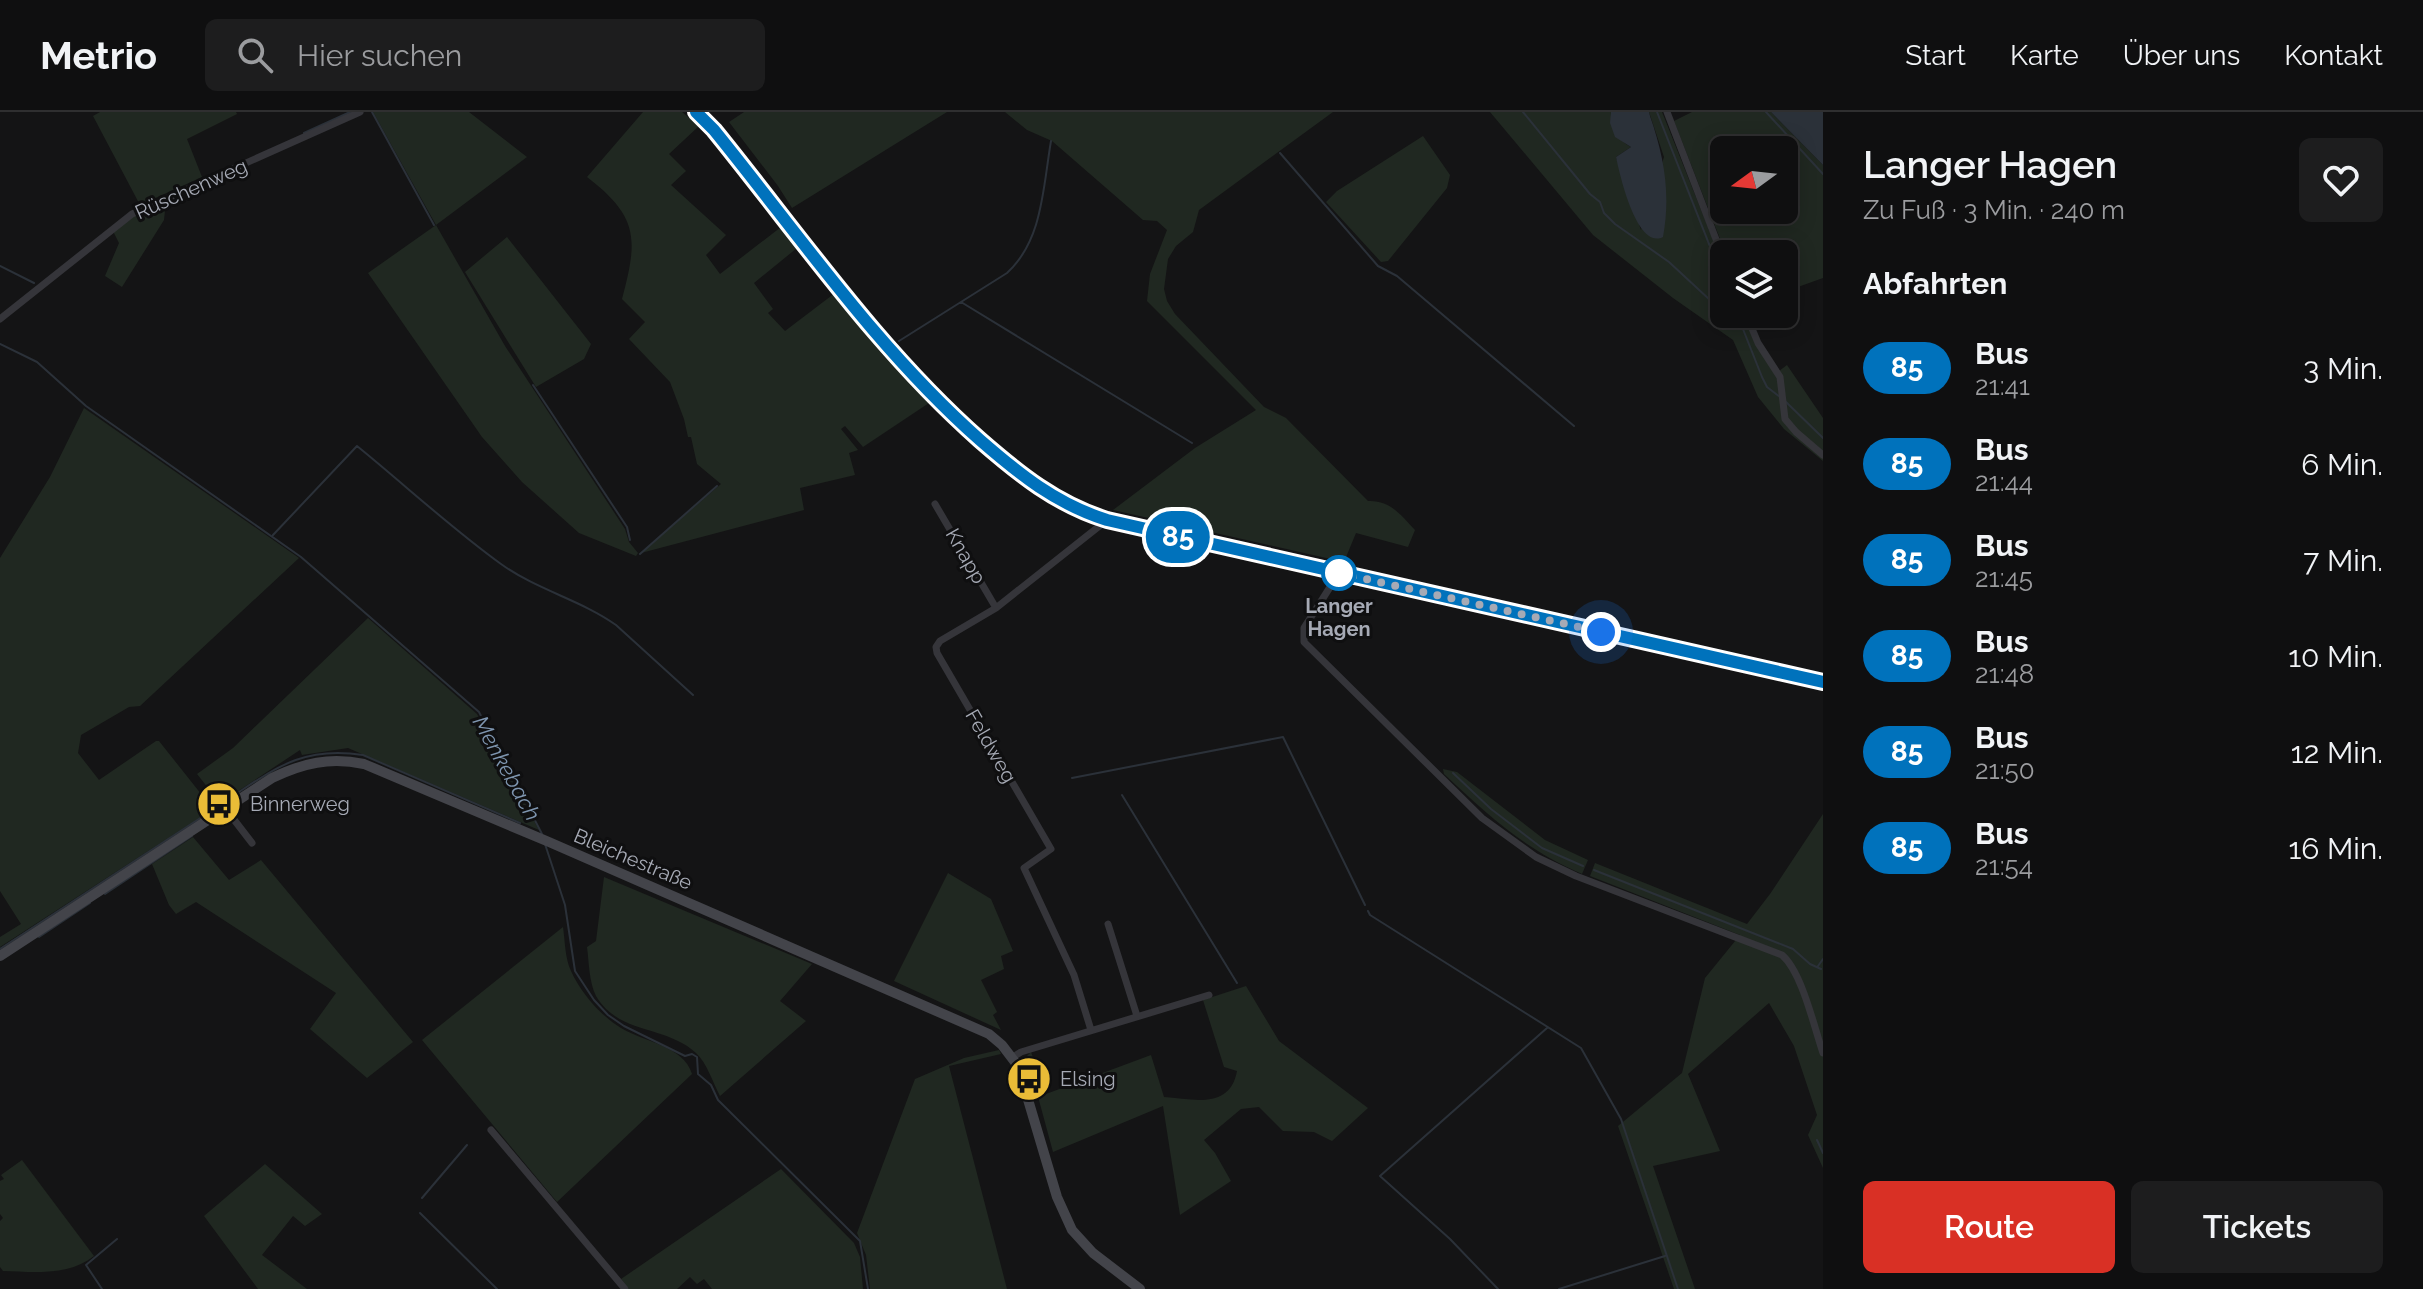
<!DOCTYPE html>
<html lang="de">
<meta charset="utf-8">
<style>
:root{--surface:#0f0f10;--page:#1d1d1e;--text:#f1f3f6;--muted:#9b9c9f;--line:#2f2f30;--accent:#d93025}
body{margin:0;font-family:Raleway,sans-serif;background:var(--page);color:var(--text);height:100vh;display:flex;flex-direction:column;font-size:30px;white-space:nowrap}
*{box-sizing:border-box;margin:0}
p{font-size:26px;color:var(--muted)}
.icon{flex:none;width:44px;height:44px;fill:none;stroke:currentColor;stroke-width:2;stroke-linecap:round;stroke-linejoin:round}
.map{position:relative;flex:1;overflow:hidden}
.details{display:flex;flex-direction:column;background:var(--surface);width:600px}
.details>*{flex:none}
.badge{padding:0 16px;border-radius:26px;font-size:28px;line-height:52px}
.needle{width:52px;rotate:255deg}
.tools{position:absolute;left:1710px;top:24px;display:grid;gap:16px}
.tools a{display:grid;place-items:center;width:88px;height:88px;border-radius:12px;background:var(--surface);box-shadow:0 4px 20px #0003,0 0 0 2px var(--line);font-size:40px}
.you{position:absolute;width:40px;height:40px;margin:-20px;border:6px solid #fff;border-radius:50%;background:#1a73e8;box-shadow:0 0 0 12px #1a73e833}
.map>.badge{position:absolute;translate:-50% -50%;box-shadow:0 0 0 4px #fff}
h2{padding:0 40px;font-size:30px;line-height:72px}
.round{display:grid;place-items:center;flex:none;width:84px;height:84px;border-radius:12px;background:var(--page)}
.summary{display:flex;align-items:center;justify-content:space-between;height:136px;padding:0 40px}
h1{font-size:38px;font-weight:600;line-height:60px}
.action{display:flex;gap:16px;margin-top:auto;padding:16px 40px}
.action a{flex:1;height:92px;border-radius:12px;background:var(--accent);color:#fff;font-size:32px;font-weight:600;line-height:92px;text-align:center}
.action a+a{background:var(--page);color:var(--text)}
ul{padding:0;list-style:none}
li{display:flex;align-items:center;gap:24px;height:96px;padding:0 40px}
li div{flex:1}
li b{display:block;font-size:30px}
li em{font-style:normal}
li .badge{min-width:88px;font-weight:700;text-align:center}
header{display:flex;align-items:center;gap:48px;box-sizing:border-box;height:112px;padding:0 40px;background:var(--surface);border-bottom:2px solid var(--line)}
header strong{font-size:38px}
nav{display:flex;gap:44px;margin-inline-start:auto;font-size:28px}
.search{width:560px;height:72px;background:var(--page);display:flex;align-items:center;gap:20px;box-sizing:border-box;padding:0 28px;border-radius:12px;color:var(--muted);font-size:30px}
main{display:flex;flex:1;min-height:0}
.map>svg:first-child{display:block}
</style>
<header>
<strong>Metrio</strong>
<div class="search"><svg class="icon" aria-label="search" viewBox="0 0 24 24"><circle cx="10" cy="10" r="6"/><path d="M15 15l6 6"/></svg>Hier suchen</div>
<nav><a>Start</a><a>Karte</a><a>Über uns</a><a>Kontakt</a></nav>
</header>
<main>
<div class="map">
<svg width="1823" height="1177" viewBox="0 0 1823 1177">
<rect width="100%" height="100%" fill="#141415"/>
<path fill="#202821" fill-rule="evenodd" d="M100,0H236L237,2L187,27L202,65L140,93L93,4Z
M373,0H469L527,45L436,113L505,234L625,417L629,430L638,441L636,444L579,421L522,370L482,325L368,161L436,113Z
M643,0H682L699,14L669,42L686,59L671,73L726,123L706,143L720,162L781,115L797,136L754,171L773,197L768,201L785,219L835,181L881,241L929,291L863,335L845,314L841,317L858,338L849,341L855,363L800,376L804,398L641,441L721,372L697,352L691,325H688L684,307L670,270L629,227L645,210L622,187C638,127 639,105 587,65Z
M744,0H947L792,96L778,74L729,10Z
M1005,0H1333L1199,98L1193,120L1176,134L1168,147L1164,177L1167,189L1175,202L1264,295L1286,306L1368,389C1390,388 1401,403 1415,418L1408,435L1356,421L1344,450L1113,398L1195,336L1256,298L1147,189L1150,162L1167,118L1157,109L1143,108L1052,29L1027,18Z
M1490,0H1611C1610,15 1617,28 1631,35L1616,45L1641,118L1664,45L1649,0H1662L1724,155V202H1743L1775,262L1787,253L1823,306V349L1784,317L1758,285L1733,228L1673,186L1593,123Z
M1692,0H1771L1823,53V166L1784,180V142H1726L1674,9ZM1724,38H1784V98H1724Z
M1423,24L1450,63L1447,76L1388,149L1381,150L1326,90L1337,79Z
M166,89L164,108L122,175L105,164L119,131L113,119L134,103Z
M507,125L591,232L584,247L536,275L465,160Z
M84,296L299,446L140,594L129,595L81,623L78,641L99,668L156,629H159L213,697L0,835V825L21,812L0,779V446L50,365Z
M368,506L477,602L539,718L348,636L302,643L300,638L220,691L197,662L233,636Z
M1443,657L1457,660L1545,728L1588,748L1582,762C1523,736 1490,705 1444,662Z
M1823,702V1056L1808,1023L1817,1003L1794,934L1769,891L1688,962L1720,1039L1653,1054L1695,1177H1674L1618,1014L1682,961L1705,866L1740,823L1590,764L1595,751L1747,812L1770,782Z
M193,725L229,768L261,748L413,930L367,966L310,917L336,881L196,790L176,802L169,793L152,752Z
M948,761L991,787L1013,839L1001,844L1004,857L981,868L997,900L993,903L1001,918L894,869Z
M604,765L812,852L780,889L806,909L720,984C713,971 707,951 696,941C666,913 619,923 596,884C589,870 589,850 587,835L596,829Z
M563,815C565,829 565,847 571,859C581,881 600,903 621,916C644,930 684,934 692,962L557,1090L422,928Z
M1246,874L1279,929L1368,996L1332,1029L1314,1020L1283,1019L1259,995L1241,997L1204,1028L1215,1041L1231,1069L1180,1103L1163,994L1053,1040L1027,944L1031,940L1046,982L1151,943L1164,985C1193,987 1230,998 1237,959L1224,955L1203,888Z
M999,938L1001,942L949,954L1007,1177H870L866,1143L857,1121L915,967L964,946Z
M22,1048L94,1144C69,1164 35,1160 3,1159L0,1155V1109L3,1106L0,1102V1069L4,1067L1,1063Z
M265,1052L322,1102L305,1114L293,1104L262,1143L307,1177H258L204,1104Z
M781,1057L854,1131L860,1145L863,1177H712L704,1167L697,1172L690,1165L677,1177H629L621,1167Z"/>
<path fill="#2b3139" d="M1611,0H1649L1650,4C1664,44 1671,82 1663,125C1637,138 1620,64 1616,45L1631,35L1615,25L1610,11Z
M1771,0H1823V53Z"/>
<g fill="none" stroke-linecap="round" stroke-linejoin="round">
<path stroke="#2b3139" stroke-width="2" d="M372,0L434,113
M1523,0L1590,82L1600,90L1604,101L1615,112L1669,150L1724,201
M1657,0L1724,170
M1766,0L1823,62
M304,21L350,0
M1280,41L1378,154L1397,164L1574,314
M0,154L34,171
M961,190L1192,331
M1737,202L1762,265L1767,275L1780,285
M1726,203L1742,217
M899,229L1007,161C1043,128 1043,75 1051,29
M0,232L37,250L86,294L301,445L479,600L542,722
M533,273L627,415L630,428
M1785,289L1823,326
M273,423L357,334C405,373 451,416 501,452C537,478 581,488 616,513L693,583
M640,442L717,374
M1453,661L1491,697L1542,736L1583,754
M1072,666L1283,625L1365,793
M1122,683L1237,871
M222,691C272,659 300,633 363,643L520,711
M545,732L565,793L575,859L594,888L608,903L624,914L685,944L692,942L697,945L698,962L711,973L718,988L860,1129L868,1177
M1594,758L1793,837L1810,852L1821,857
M105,782L192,724
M1368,799L1370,803L1581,936L1621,1007L1678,1177
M39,825L90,791
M0,837L214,697
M1818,854L1823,847
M1817,1028L1823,1041
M422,1086L467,1033
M420,1101L497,1177
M102,1177L86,1153L117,1127
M1498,1177L1450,1127L1380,1064L1547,916
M1559,1177L1665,1144"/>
<path stroke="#35353a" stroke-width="7" d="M1667,0L1724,148
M1746,202L1758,231L1780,265L1785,307L1796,320L1823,343
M0,207L132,102L360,0
M935,392L996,496
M1339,461L1304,516V530L1482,706L1536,745L1576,764L1782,843C1802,860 1814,915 1823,941
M225,696L252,731
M1108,812L1137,904
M1091,918L1074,863L1024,756L1051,737L937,541L936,535L940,529L996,496L1107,408
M1013,945L1021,940L1209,883
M491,1018L625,1177"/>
<path stroke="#43444a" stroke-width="10" d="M696,0L714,18C800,124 877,238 979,328C1019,362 1056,392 1107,408L1823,570
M0,844L272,666C303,651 330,645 364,652L549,730L989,922L1002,933L1018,954L1057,1085L1072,1118L1093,1141L1140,1177"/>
</g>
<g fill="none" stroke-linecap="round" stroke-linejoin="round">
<g stroke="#fff" stroke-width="18">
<path id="line" d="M696,0L714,18C800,124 877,237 980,328C1019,362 1056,392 1107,408L1823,570"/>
</g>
<use href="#line" stroke="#0072bc" stroke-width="12"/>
<path stroke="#a6aab5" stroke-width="8" stroke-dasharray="0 14.4" d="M1339,461L1601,520"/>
</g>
<defs>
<g id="bus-disc" transform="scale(2.3)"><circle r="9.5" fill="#eabc37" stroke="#0f0f10"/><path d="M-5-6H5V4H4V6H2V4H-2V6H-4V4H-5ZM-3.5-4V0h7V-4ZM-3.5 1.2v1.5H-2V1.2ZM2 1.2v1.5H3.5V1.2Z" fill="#111"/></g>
</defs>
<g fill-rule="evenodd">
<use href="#bus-disc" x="219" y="692"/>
<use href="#bus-disc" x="1029" y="967"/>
</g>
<circle fill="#fff" stroke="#0072bc" stroke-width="4" cx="1339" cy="461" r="16"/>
<g text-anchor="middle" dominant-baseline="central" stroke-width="6" stroke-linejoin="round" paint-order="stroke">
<g font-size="20" fill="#a6aab5" stroke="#0f0f10">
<text transform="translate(191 77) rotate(-24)">Rüschenweg</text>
<text transform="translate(966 444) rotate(60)">Knapp</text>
<text transform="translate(991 634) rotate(60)">Feldweg</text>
<text transform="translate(633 747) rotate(23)">Bleichestraße</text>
</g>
<g font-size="20" font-weight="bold" fill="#a6aab5" stroke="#0f0f10">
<text x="1339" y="494">Langer<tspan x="1339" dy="23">Hagen</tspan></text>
</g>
<g font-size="20" fill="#a6aab5" stroke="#0f0f10" text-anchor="start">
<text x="250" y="692">Binnerweg</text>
<text x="1060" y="967">Elsing</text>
</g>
<g font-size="22" font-style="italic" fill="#7e95af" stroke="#0f0f10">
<text transform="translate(507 656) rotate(61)">Menkebach</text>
</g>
</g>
</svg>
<div class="tools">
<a><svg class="needle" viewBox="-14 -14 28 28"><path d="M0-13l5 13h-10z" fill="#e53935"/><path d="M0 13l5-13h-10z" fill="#9b9c9f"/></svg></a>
<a><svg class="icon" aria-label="layers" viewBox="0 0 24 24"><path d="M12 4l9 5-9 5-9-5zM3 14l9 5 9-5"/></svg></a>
</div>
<div class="you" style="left:1601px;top:520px"></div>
<b class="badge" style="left:1178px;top:425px;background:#0072bc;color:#fff">85</b>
</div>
<section class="details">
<div class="summary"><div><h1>Langer Hagen</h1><p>Zu Fuß · 3 Min. · 240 m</p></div><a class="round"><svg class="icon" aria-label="heart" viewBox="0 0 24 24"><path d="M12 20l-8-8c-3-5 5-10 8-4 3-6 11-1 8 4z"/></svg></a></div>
<h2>Abfahrten</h2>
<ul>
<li><span class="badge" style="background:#0072bc;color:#fff">85</span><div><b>Bus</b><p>21:41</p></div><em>3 Min.</em></li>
<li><span class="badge" style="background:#0072bc;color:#fff">85</span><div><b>Bus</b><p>21:44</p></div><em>6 Min.</em></li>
<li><span class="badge" style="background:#0072bc;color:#fff">85</span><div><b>Bus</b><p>21:45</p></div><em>7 Min.</em></li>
<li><span class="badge" style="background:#0072bc;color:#fff">85</span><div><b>Bus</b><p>21:48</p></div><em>10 Min.</em></li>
<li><span class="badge" style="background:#0072bc;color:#fff">85</span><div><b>Bus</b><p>21:50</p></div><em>12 Min.</em></li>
<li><span class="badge" style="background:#0072bc;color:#fff">85</span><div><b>Bus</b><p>21:54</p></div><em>16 Min.</em></li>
</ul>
<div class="action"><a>Route</a><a>Tickets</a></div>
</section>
</main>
